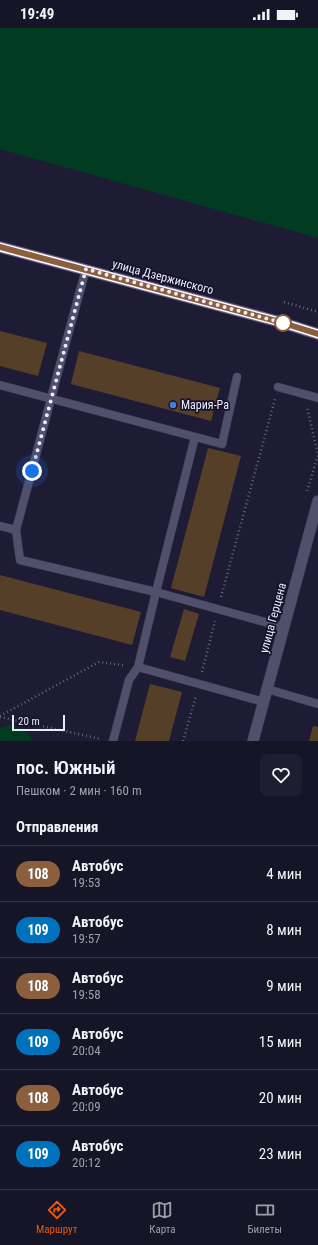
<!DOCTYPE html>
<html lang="ru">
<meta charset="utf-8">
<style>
:root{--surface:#161528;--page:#1f1e30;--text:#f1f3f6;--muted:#9e9fa8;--line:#353445;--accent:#ea580c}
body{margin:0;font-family:"Roboto Condensed",sans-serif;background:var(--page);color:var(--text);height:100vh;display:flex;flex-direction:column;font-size:15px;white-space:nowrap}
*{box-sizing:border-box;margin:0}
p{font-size:13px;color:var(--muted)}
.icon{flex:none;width:22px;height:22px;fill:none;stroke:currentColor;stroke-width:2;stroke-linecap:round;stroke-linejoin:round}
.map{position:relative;height:713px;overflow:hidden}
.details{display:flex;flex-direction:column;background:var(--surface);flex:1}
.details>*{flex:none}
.badge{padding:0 8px;border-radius:13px;font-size:14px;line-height:26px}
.scale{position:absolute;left:12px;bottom:10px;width:53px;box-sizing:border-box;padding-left:4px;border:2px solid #ebebfd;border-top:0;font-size:11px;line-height:14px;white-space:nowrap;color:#ebebfd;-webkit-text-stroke:3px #15132b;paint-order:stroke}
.you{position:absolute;width:20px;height:20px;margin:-10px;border:3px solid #fff;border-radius:50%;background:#1a73e8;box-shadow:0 0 0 6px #1a73e833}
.map>.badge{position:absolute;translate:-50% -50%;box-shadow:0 0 0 2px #fff}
h2{padding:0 16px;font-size:15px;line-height:36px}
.round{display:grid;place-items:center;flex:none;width:42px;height:42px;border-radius:8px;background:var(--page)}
.headline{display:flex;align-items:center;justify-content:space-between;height:68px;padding:0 16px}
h1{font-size:19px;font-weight:600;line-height:30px}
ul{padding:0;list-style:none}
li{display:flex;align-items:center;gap:12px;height:56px;padding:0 16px;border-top:1px solid var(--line)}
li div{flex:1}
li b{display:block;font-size:15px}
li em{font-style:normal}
li .badge{min-width:44px;font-weight:700;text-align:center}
.status{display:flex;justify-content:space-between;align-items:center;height:28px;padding:0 20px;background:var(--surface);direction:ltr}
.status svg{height:11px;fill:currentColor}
.tabs{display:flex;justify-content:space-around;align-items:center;height:56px;border-top:1px solid var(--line);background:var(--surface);font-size:11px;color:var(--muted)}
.tabs a{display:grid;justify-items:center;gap:2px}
.tabs .on{color:var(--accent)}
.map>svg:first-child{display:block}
</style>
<div class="status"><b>19:49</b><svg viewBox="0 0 49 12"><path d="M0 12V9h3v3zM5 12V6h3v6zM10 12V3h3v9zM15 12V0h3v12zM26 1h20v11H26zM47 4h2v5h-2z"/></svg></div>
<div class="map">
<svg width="318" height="713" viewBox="0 0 318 713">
<rect width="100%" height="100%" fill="#1e1c35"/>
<path fill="#003b22" d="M0,0H318V210L0,121Z
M10,697C20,700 27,702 32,712L31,713H4L0,712V700Z"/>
<path fill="#563f29" d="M0,303L47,315L38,348L0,338Z
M79,323L220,360L211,393L71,356Z
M208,420L241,428L204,569L171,560Z
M0,547L141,584L132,617L0,582Z
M184,581L199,586L185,633L170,629Z
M150,656L182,664L169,713H135Z
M313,698L318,699V713H309Z"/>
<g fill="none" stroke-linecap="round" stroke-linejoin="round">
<g stroke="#3b384e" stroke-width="9">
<path id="service" d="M86,241L69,303L16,502L20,532L156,564L283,599
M0,357L222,416L237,349
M278,359L318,370
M0,498L16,502
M138,639L264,674
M267,661L318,676
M113,713L129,652L138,639L156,564L195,409"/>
</g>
<g stroke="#3b384e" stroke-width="12">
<path id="tertiary" d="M253,713L318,473"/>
</g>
<g stroke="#3b384e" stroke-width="12">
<path id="secondary" d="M0,219L280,294L318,306"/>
</g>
<path stroke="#65647b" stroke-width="2.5" stroke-dasharray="1 3" stroke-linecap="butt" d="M284,274L318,284
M307,463L318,427L307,379
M221,569L275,371
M202,644L215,593
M0,688L99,634L123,637
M0,689L101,711
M183,713L196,668"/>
<use href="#service" stroke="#504f6c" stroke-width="8"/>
<use href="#tertiary" stroke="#504f6c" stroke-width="11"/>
<use href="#secondary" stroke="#726893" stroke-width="11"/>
</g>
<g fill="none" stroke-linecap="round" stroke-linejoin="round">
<g stroke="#fff" stroke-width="9">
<path id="line" d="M0,219L280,294L318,306"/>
</g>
<use href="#line" stroke="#8b5e3c" stroke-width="6"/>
<path stroke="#ebebfd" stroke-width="4" stroke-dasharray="0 7.2" d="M32,443L86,241L283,295"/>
</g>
<circle fill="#fff" stroke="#8b5e3c" stroke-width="2" cx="283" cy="295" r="8"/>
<circle fill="#3f7fe0" stroke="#15132b" stroke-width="1.5" cx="173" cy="377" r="4"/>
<g text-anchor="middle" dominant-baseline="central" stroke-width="3.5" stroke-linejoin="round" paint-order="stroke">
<g font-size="12" fill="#ebebfd" stroke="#15132b">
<text transform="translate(163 249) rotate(15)">улица Дзержинского</text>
<text transform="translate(273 590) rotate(-75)">улица Герцена</text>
</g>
<g font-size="12" fill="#ebebfd" stroke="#15132b" text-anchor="start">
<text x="181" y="377">Мария-Ра</text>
</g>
</g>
</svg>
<div class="scale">20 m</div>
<div class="you" style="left:32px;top:443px"></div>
</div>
<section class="details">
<div class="headline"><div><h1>пос. Южный</h1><p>Пешком · 2 мин · 160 m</p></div><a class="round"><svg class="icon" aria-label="heart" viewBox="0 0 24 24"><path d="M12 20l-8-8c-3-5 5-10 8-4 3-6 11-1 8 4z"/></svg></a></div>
<h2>Отправления</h2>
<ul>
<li><span class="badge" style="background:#8b5e3c;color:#fff">108</span><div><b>Автобус</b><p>19:53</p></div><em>4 мин</em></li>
<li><span class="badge" style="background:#0072bc;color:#fff">109</span><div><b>Автобус</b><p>19:57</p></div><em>8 мин</em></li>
<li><span class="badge" style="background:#8b5e3c;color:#fff">108</span><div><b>Автобус</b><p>19:58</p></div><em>9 мин</em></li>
<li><span class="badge" style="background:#0072bc;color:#fff">109</span><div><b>Автобус</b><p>20:04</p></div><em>15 мин</em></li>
<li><span class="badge" style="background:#8b5e3c;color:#fff">108</span><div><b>Автобус</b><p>20:09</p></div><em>20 мин</em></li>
<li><span class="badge" style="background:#0072bc;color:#fff">109</span><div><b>Автобус</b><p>20:12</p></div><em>23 мин</em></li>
</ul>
</section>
<nav class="tabs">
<a class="on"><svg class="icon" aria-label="directions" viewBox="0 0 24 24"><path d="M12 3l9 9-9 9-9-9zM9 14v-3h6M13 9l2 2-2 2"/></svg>Маршрут</a>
<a><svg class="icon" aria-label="map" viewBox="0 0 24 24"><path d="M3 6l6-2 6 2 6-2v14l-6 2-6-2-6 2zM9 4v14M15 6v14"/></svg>Карта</a>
<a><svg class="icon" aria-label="tickets" viewBox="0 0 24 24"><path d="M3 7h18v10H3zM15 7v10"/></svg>Билеты</a>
</nav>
